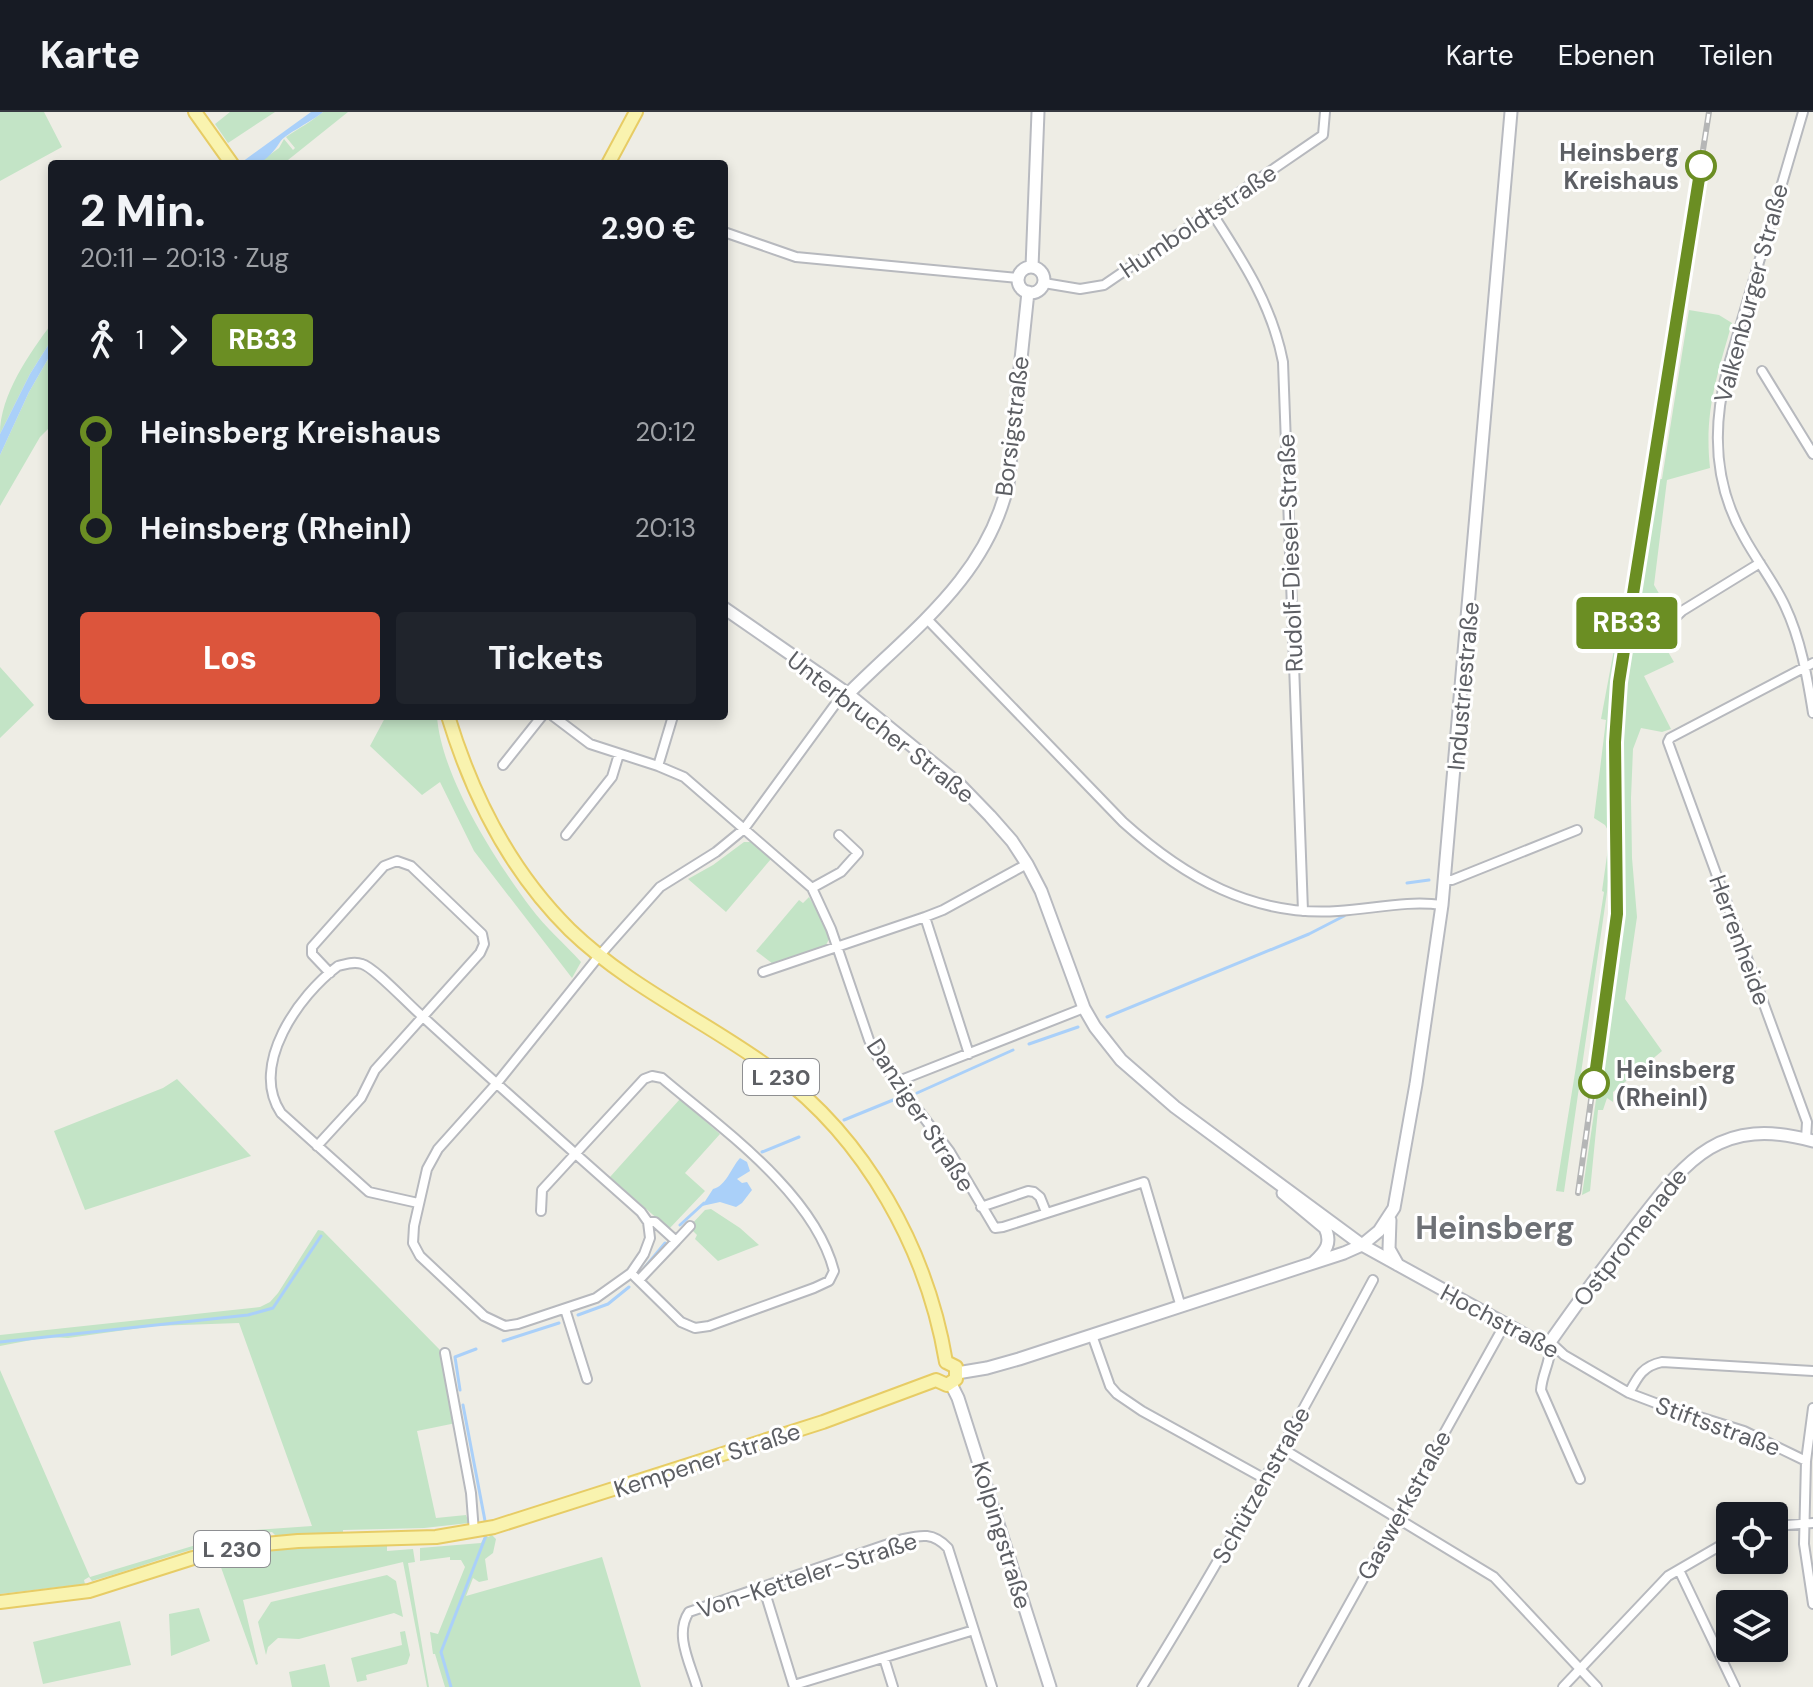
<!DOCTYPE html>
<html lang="de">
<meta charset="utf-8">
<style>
:root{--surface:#171b24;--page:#20242c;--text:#f1f3f6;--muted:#9ea1a6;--line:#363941;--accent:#dc553c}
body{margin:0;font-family:"DM Sans",sans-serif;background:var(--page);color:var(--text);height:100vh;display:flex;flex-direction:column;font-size:30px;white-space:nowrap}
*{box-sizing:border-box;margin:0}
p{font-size:26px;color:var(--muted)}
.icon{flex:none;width:44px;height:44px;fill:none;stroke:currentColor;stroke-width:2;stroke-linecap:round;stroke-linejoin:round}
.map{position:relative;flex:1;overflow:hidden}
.details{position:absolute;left:48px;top:48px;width:680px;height:560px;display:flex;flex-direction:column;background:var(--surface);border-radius:8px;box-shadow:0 4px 12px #0003}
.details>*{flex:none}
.badge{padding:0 16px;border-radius:6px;font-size:28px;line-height:52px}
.controls{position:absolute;left:1716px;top:1390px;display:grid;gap:16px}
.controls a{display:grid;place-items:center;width:72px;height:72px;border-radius:8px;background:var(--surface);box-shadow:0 4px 12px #0003;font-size:40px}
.map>.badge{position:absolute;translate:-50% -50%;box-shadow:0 0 0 4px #fff}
.legs{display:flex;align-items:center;gap:12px;height:88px;padding:0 32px;font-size:26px}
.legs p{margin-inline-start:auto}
.head{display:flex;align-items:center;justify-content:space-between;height:136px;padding:0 32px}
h1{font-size:44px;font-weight:800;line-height:60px}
.cta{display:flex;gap:16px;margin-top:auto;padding:16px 32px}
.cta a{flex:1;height:92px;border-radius:8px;background:var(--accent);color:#fff;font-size:32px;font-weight:800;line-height:92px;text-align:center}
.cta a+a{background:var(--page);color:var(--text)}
ul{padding:0 32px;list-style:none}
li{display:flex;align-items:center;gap:28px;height:96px;font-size:30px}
li i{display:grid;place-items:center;width:12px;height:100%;margin:0 10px;background:currentColor}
li i::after{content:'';width:20px;height:20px;margin:-10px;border:6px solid;border-radius:50%;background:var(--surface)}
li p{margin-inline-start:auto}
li:first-child i{background:linear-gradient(#0000 50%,currentColor 0)}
li:last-child i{background:linear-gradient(currentColor 50%,#0000 0)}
header{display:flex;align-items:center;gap:48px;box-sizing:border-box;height:112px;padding:0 40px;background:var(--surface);border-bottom:2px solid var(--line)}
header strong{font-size:38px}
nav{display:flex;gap:44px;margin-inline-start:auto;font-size:28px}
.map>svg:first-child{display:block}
</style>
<header>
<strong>Karte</strong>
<nav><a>Karte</a><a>Ebenen</a><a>Teilen</a></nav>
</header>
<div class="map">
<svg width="1813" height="1575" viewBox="0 0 1813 1575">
<rect width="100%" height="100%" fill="#eeede5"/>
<path fill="#c3e4c6" d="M0,0H44L62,35L0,69Z
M230,0H275L228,31L215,12Z
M323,0H348L283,52H257L279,36L284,27L293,38L295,36L286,25C299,16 311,10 323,0Z
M1689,198L1719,203L1732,211C1717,264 1704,300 1710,356L1667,368L1654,473L1667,495L1649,507L1674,550L1644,564L1671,617L1662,620L1641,616L1633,637L1631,686L1632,746L1637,805L1625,887L1662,939L1613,980V990L1607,986L1603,998H1598L1590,1079L1582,1083L1623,804L1619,630L1622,570L1655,367H1662Z
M52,211V227L30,262L0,322C0,283 29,242 52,211Z
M52,240V313L40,325L0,394V343L29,280Z
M1646,367L1618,548L1611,639L1612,725L1607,780L1564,1080L1556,1079L1604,780L1602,779L1610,722L1605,713L1594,706L1606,608L1601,607Z
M0,555L34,593L0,626Z
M386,604H437C441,664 495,748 531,796C545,815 565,832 581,850L572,866L474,739L440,670L422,683L370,634Z
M744,730H751L771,747L726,800L688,767L713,753Z
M809,785L822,807L829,827L826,833L773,852L756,839L799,788L803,791Z
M177,967L251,1044L85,1098L54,1019L163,976Z
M680,987L720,1022L685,1061L705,1079L669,1117L610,1065Z
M711,1097L740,1116L759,1133L718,1149L695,1127L697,1123L689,1115L705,1098Z
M318,1118L323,1119L441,1239L456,1311L417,1319L436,1406L466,1403L469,1411L424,1416L343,1418V1421L276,1424L272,1420C209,1427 152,1452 92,1469L89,1465L84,1468L85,1472L0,1482V1258L90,1465L229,1423L255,1418L312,1414L239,1211L154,1214L68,1226L47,1225L0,1234V1223L260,1195L270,1190L278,1181Z
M491,1422L496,1427L493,1441L485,1447L488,1468L479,1470L473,1466L466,1484L602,1445L641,1575H445L435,1542H433L430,1520L438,1522L465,1455L461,1448H450V1445L420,1449V1436L481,1431L484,1425H489Z
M387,1432V1439L413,1437L415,1450L408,1451L429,1575H427L403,1450L243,1488L258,1552L256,1553L218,1447L274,1437Z
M387,1463L396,1469L403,1505L394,1501L299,1527L278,1526L268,1535L266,1543L258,1510L271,1490Z
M199,1496L210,1529L171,1544L169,1502Z
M120,1509L131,1553L43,1572L33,1530Z
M405,1519L410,1543L407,1552L366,1563L367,1568L357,1570L351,1546L402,1533L400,1520Z
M325,1552L330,1575H292L289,1560Z"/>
<path fill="#aad0f9" d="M311,0H323C313,9 285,22 280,30C276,37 266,49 257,52C253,53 248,52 244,52L242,50Z
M52,227V240L29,280L0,343V322L30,262Z
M740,1046L747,1050L750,1059L737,1067L742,1071L747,1070L752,1078L742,1091L736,1095L720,1090L702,1094L713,1077C726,1074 731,1056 740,1046Z"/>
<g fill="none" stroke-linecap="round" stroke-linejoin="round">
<path stroke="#aad0f9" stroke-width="3" d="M1407,771L1429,768
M1107,905L1309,822L1344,804
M1029,932L1078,915
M917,981L1013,938
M844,1008L898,986
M762,1040L799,1025
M680,1113L704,1091
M641,1160L665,1131
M578,1203L608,1192L629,1175
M503,1229L559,1211
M0,1230L248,1203L273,1196L321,1124
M460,1278L455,1245L476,1237
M463,1293L486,1414
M451,1575L441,1540L487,1421"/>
<g stroke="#b7b9be" stroke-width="12">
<path id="street" d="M1803,0L1727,259C1712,316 1714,373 1744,425C1757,449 1774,470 1785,494C1801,528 1807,564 1813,601
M1212,101C1243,149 1272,193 1283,250L1303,799
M724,120L796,145L1019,166
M1044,171L1080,177L1104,173L1323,23L1325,0
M1762,259L1813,342
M926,506L1123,710C1184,765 1253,805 1338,799C1373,797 1407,788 1442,793
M1666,514L1682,499L1760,451
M553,604L590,632L658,654L684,665L812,776L831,817L869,928L877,944L950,1040L995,1116L1003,1115L1144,1070L1181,1195
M503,653L542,604
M658,654L673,604
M566,723L612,665L619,642
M1445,768H1452L1577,718
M812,776L841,760L858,741L839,723
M925,805L943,798L1027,752
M763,860L925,805L969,942
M896,970L1084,896
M1806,1027L1807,1010L1668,630L1670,626L1813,551
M317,1034L361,986L375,958L480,841L484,832L482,822L411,754L397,749L384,754L312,835V842L330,861
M418,1091L369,1080L281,1001C249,953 299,883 338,854C346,852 354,849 362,852C374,855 410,894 422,904C494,970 568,1035 641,1100L648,1110L650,1126L644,1142L631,1161L596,1186L518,1212L505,1214L484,1204L420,1144L413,1131L414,1114L427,1057L438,1037L497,971L599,844L660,775L716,740L744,717L834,594
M981,1095L1028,1079L1034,1080L1040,1085L1046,1100
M541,1099L542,1078L644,967L652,964L662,966C721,1016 814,1081 834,1159L829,1169L814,1176L709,1214L695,1216L681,1210L631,1161
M676,1129L690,1114
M639,1168L676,1129L655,1110H648
M565,1197L587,1267
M1092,1223L1110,1274L1117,1282L1142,1299L1265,1367
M1550,1230L1564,1243L1629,1281L1658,1292L1744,1319L1806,1349
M1550,1231C1552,1248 1542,1261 1541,1278L1580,1367
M445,1241L471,1381L474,1420
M1629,1281C1638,1264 1643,1254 1662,1250L1813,1259
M1813,1296L1806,1349L1804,1432L1813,1492
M1283,1337L1494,1465L1597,1575
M1774,1414L1813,1411
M1679,1458L1735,1575
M763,1474L794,1575
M884,1546L893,1575
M794,1573L974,1518
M697,1575C690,1551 674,1522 689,1500L903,1427C921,1423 933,1420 948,1436L992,1575
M1142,1575C1225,1442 1299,1306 1373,1168
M1303,1575L1505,1212
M1563,1575L1668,1464L1730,1428"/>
</g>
<g stroke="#b8bac0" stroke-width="15">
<path id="secondary" d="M1032,155L1038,0
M1018 168a13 13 0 1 1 26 0a13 13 0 1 1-26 0Z
M724,496L848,582L960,673L990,704L1012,729L1027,752L1041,779L1084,896L1095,915L1121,948L1175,995L1362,1133L1538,1230H1550C1576,1193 1603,1156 1631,1120C1684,1052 1716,1002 1813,1029
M848,582C913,517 986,466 1008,372L1028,180
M1283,1081L1325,1116C1332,1131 1326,1139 1314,1150
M1390,1108L1389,1137L1398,1153
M957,1261L987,1256L1019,1247L1344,1141L1362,1133L1379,1119L1394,1096L1416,972L1442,793L1511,0
M951,1272L958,1286L1050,1575"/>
</g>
<g stroke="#e7cc65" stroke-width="16">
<path id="primary" d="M195,0L232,52
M608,52L636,0
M448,604C472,683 510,759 570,818C630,876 708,910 774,959C866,1027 927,1137 946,1250
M936,1268L947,1273L956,1267V1255L946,1250
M0,1490L89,1479L193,1446L244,1434L298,1429L436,1425L494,1415L823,1310L936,1268"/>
</g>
<use href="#street" stroke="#fff" stroke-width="8"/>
<use href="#secondary" stroke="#fff" stroke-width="11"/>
<use href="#primary" stroke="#f9f3af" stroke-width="12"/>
<g stroke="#b5b6b6" stroke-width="6">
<path id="rail" d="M1578,1081L1617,802L1615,630L1619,570L1709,0"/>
</g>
<use href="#rail" stroke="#fff" stroke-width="3" stroke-dasharray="9" stroke-linecap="butt"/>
</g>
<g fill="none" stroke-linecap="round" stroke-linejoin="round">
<g stroke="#fff" stroke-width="18">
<path id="line-1" d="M1594,971L1617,802L1615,630L1619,570L1701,54"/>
</g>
<use href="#line-1" stroke="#6b8e23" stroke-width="12"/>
</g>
<g fill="#fff" stroke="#6b8e23" stroke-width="4">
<circle cx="1701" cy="54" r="14"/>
<circle cx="1594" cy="971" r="14"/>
</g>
<g text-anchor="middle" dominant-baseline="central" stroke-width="6" stroke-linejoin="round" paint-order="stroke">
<g fill="#fff" stroke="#8e8f92" stroke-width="2">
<rect x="743" y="947" width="76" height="36" rx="6"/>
<rect x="194" y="1419" width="76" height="36" rx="6"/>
</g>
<g font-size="22" font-weight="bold" fill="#5d5f64">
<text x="781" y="965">L 230</text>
<text x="232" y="1437">L 230</text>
</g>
<g font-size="24" font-weight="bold" fill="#5d5f64" stroke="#fff" text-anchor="end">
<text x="1679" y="40">Heinsberg<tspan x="1679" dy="28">Kreishaus</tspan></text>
<text x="1616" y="957" text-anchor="start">Heinsberg<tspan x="1616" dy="28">(Rheinl)</tspan></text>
</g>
<g font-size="24" fill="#5d5f64" stroke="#fff">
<text transform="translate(1198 109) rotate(-34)">Humboldtstraße</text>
<text transform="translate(1751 181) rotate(-75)">Valkenburger Straße</text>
<text transform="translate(1012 314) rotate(-83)">Borsigstraße</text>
<text transform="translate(1290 441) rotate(-92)">Rudolf-Diesel-Straße</text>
<text transform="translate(1463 574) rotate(-85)">Industriestraße</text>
<text transform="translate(881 615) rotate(38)">Unterbrucher Straße</text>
<text transform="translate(1740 828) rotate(70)">Herrenheide</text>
<text transform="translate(921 1003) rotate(57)">Danziger Straße</text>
<text transform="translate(1630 1125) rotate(-52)">Ostpromenade</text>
<text transform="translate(1500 1209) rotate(28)">Hochstraße</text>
<text transform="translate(1718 1314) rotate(20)">Stiftsstraße</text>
<text transform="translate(707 1348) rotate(-18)">Kempener Straße</text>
<text transform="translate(1261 1373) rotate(-61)">Schützenstraße</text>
<text transform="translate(1404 1393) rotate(-61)">Gaswerkstraße</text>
<text transform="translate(1002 1423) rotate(73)">Kolpingstraße</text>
<text transform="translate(807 1463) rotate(-18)">Von-Ketteler-Straße</text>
</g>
<g font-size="32" font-weight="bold" fill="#6e7176" stroke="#fff">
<text x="1495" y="1116">Heinsberg</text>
</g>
</g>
</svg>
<div class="controls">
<a><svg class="icon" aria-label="locate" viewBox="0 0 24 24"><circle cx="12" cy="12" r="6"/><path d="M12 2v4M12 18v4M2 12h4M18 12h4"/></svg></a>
<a><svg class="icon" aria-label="layers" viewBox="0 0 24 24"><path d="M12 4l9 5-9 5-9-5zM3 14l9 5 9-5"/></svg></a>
</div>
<b class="badge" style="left:1627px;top:511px;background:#6b8e23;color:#fff">RB33</b>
<section class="details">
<div class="head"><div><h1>2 Min.</h1><p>20:11 – 20:13 · Zug</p></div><b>2.90 €</b></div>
<div class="legs"><svg class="icon" aria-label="walk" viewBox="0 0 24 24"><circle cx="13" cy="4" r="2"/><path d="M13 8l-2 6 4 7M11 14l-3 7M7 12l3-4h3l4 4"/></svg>1<svg class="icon" aria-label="forward" viewBox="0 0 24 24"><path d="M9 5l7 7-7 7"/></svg><b class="badge" style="background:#6b8e23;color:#fff">RB33</b></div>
<ul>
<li><i style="color:#6b8e23"></i><b>Heinsberg Kreishaus</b><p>20:12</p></li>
<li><i style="color:#6b8e23"></i><b>Heinsberg (Rheinl)</b><p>20:13</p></li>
</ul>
<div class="cta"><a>Los</a><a>Tickets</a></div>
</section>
</div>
